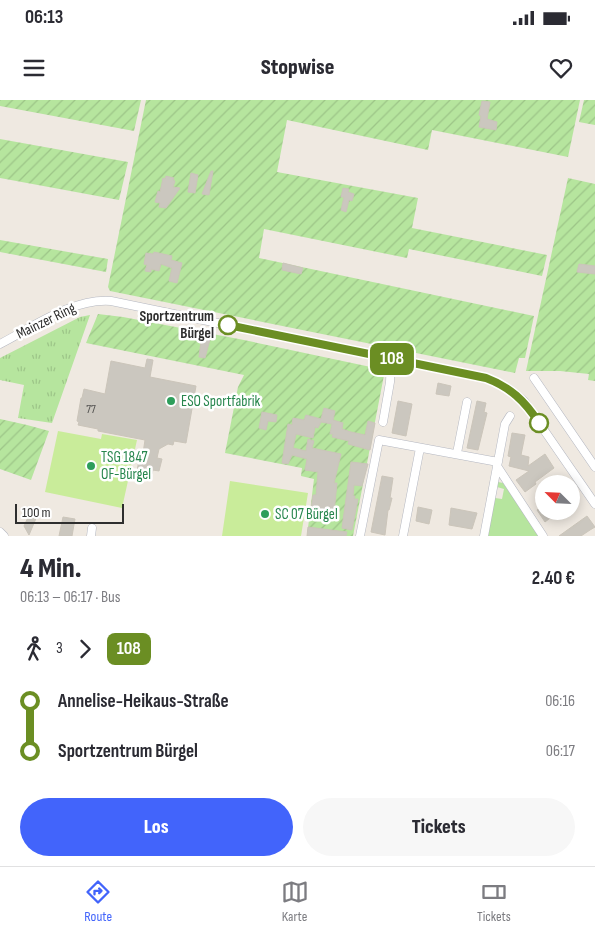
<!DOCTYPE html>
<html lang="de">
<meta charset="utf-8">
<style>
:root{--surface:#fff;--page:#f7f7f7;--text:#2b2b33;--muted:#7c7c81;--line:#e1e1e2;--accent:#4264fb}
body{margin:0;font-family:"Sofia Sans Condensed",sans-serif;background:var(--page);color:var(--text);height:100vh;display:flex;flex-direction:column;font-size:19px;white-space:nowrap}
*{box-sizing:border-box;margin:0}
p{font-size:16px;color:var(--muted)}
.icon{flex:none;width:28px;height:28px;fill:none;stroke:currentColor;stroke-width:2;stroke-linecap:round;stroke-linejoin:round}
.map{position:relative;height:436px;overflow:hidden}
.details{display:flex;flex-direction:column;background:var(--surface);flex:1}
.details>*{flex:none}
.badge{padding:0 10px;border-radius:8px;font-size:18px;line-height:32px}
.needle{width:32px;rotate:294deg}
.controls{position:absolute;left:535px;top:375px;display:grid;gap:10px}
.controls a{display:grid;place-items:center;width:45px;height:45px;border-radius:50%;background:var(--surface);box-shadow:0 2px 12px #0003;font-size:25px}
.scale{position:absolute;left:15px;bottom:12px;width:109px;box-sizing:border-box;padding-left:5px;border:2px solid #2e2e2e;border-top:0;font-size:14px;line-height:18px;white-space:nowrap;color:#2e2e2e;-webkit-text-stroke:4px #fff;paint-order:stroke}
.map>.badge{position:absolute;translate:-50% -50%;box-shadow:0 0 0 2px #fff}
.legs{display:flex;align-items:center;gap:8px;height:55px;padding:0 20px;font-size:16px}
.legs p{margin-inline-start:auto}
.overview{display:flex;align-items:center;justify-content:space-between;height:85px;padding:0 20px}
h1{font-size:28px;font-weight:800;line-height:38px}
.action{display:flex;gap:10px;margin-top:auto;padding:10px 20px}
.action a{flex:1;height:58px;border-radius:30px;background:var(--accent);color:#fff;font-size:20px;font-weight:800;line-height:58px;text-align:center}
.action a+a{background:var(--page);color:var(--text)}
ul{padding:0 20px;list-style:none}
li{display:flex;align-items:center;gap:18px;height:50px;font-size:19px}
li i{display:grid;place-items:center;width:8px;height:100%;margin:0 6px;background:currentColor}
li i::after{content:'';width:12px;height:12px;margin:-6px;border:4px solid;border-radius:50%;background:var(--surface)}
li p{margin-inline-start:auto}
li:first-child i{background:linear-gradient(#0000 50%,currentColor 0)}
li:last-child i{background:linear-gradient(currentColor 50%,#0000 0)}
.status{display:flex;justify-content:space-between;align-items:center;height:35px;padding:0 25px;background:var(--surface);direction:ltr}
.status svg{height:14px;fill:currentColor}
header{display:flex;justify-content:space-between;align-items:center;height:65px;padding:0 20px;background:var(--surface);font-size:22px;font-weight:800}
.dock{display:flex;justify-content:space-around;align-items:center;height:70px;border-top:1px solid var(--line);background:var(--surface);font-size:14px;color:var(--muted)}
.dock a{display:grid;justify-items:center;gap:2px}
.dock .current{color:var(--accent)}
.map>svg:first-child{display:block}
</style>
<div class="status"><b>06:13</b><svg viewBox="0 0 49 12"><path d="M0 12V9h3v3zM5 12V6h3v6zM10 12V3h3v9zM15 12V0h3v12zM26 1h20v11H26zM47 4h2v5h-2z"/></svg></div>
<header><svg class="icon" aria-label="menu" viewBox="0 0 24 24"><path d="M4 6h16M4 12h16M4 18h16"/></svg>Stopwise<svg class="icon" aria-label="heart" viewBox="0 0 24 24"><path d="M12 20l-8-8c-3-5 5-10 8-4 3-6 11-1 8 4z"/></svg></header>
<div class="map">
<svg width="595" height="436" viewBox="0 0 595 436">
<defs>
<pattern id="grass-tufts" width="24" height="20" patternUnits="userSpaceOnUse" patternTransform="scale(1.25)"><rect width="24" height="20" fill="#b6e59e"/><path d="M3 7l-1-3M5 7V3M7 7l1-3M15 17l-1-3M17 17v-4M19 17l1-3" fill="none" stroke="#9dc588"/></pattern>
<pattern id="garden-furrows" width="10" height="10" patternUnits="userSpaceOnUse" patternTransform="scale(1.25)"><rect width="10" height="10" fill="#b6e59e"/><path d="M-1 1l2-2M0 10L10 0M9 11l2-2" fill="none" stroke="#9dc588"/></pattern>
</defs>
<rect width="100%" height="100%" fill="#efe9e1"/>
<path fill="url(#grass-tufts)" d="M90,215L52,323L18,318L24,285L0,280V258L80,217Z"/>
<path fill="#b6e59e" d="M498,382L503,383L540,436H488L495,398L502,399L504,389L497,387Z"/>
<path fill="url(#garden-furrows)" d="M0,0H141L134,31L0,6Z
M146,0H580L568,57L432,30L428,50L287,20L277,72L418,98L412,128L547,155L542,176L409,149L407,158L264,129L259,158L534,216L525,258H519L515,273L110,191L108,187Z
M584,0H595V25L579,22Z
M0,39L128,62L119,100L0,78Z
M568,78L595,84V281L588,280L589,274L560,271H526Z
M0,140L108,159L106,172L0,152Z
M98,214L123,217L244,240L385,270L353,436H307L314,379L301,376L302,368L225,353L238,287L244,275L86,243Z
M0,319L27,325L49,331L31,380L0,369Z"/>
<path fill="#c9ec9a" d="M58,331L101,339L102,334L137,340L122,408L45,392Z
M230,381L308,393L301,436H222Z"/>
<path fill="#cbc7bf" stroke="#cbc5ba" d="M482,1L490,2L487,19L497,22L496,30L479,27L481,16L479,15Z
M211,71H213L209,95L202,94Z
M191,73L198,75L195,93L188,92Z
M166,76L174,78L173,80L175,81L173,87L180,88L166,108L159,107L160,103L155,102L158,91L160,92L163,78L165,79Z
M343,88L349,89L348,92L354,94L352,101L349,100L346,112L341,110L344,97H341Z
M154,152L172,156L171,160L182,163L177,183L169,181L172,168L161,164L159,171L151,169V172L145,171L147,165L144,164L146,153L153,154Z
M283,163L303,168L301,174L282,170Z
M579,164L595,166V174L577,172Z
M204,235L211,236L205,258L199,257L201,241H203Z
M147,259L153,260L150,277L196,286L186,343L174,341L173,345L168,344L159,349L157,358L162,359L159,371L153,370L152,374L137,371L139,360H142L145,340L98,331V329L78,325L79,322L77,321L81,298H82L84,289L105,294L111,261L145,268Z
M438,283L451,286L449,296L436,294Z
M398,301L412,304L406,336L392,333Z
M477,301L486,303L484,312L487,313L478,350L467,348Z
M324,308L335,311L333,320L343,323L342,329L351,332L365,335L368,321L375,323L370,350L348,344L349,341L332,337L333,334H330L332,324L321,322L318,328L315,327L313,338L296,334L293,348L306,351L308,339L314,341L312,348L341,354L334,383H337L334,413L331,412V416L316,414V417H310L313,395H316L318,372L305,370L307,359L292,355L288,364L282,363L288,324L292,325L293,318L304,320L306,315L321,319Z
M262,312L277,315L276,322L268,321L266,330L259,328Z
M512,333L525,335L521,355L529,357L528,366L545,354L554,368L535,382L536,384L525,392L516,380L529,371L509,366L511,357L508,356Z
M351,362L368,364L362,386L354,385L353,396H355L354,399H358L352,430L342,428Z
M382,376L393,378L390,398H392L389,410H388L385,435L371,432Z
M544,405V411H552L554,415L545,422L537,410Z
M418,407L432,410L429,424L416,421Z
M451,408L477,413L472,429L449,425Z
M30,413L37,416L29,435L24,426Z
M587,416L595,427L590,430L581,436H559Z
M63,417L75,419L72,436H59Z
M308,427L347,432L346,436H307Z"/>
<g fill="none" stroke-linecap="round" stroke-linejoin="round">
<g stroke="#b4b7c1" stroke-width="9">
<path id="minor" d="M0,244C33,227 73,198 111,201L485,278L509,289L524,301L595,404
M534,278L595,367
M383,322L390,282L391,259
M457,353L467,302
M497,366L543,436
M0,432L4,436
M91,436L92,428
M360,436L379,340L498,362
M403,436L420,348
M484,436L505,324L510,316"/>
</g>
<use href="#minor" stroke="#fff" stroke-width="8"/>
</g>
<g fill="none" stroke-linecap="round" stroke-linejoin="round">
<g stroke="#fff" stroke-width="11">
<path id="line-1" d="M228,225L486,278C510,287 525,301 539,323"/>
</g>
<use href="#line-1" stroke="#6b8e23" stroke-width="8"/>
</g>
<g fill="#fff" stroke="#6b8e23" stroke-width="2.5">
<circle cx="228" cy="225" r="9"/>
<circle cx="539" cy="323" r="9"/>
</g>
<g fill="#2e9e5b" stroke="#fff" stroke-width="2">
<circle cx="171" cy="301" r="5"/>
<circle cx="91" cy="366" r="5"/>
<circle cx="265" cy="414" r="5"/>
</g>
<g text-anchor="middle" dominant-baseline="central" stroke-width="5" stroke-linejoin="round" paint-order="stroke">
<g font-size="12" fill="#555452">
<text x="91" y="309">77</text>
</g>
<g font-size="15" font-weight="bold" fill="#2e2e2e" stroke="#fff" text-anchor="end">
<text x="214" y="216">Sportzentrum<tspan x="214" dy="17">Bürgel</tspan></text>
</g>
<g font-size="15" fill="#2e2e2e" stroke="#fff">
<text transform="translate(46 221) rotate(-26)">Mainzer Ring</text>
</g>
<g font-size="15" fill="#27864d" stroke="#fff" text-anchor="start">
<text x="181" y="301">ESO Sportfabrik</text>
<text x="101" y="357">TSG 1847<tspan x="101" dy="17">OF-Bürgel</tspan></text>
<text x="275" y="414">SC 07 Bürgel</text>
</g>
</g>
</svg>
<div class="controls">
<a><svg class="needle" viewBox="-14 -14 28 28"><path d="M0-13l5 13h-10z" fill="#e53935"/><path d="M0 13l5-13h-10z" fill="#7c7c81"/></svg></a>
</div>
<div class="scale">100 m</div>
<b class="badge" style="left:392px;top:259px;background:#6b8e23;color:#fff">108</b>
</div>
<section class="details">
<div class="overview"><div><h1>4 Min.</h1><p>06:13 – 06:17 · Bus</p></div><b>2.40 €</b></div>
<div class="legs"><svg class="icon" aria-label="walk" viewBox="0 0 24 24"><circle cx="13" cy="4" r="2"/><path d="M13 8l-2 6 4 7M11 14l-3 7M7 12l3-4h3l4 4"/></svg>3<svg class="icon" aria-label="forward" viewBox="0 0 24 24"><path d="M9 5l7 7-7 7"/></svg><b class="badge" style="background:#6b8e23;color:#fff">108</b></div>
<ul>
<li><i style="color:#6b8e23"></i><b>Annelise-Heikaus-Straße</b><p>06:16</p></li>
<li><i style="color:#6b8e23"></i><b>Sportzentrum Bürgel</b><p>06:17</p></li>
</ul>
<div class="action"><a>Los</a><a>Tickets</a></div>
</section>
<nav class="dock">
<a class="current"><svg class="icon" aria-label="directions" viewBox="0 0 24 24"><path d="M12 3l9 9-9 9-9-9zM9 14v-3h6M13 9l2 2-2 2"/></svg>Route</a>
<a><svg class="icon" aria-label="map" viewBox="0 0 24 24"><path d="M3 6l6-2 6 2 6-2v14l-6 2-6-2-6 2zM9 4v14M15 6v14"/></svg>Karte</a>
<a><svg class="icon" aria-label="tickets" viewBox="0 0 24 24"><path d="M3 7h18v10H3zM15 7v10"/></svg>Tickets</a>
</nav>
